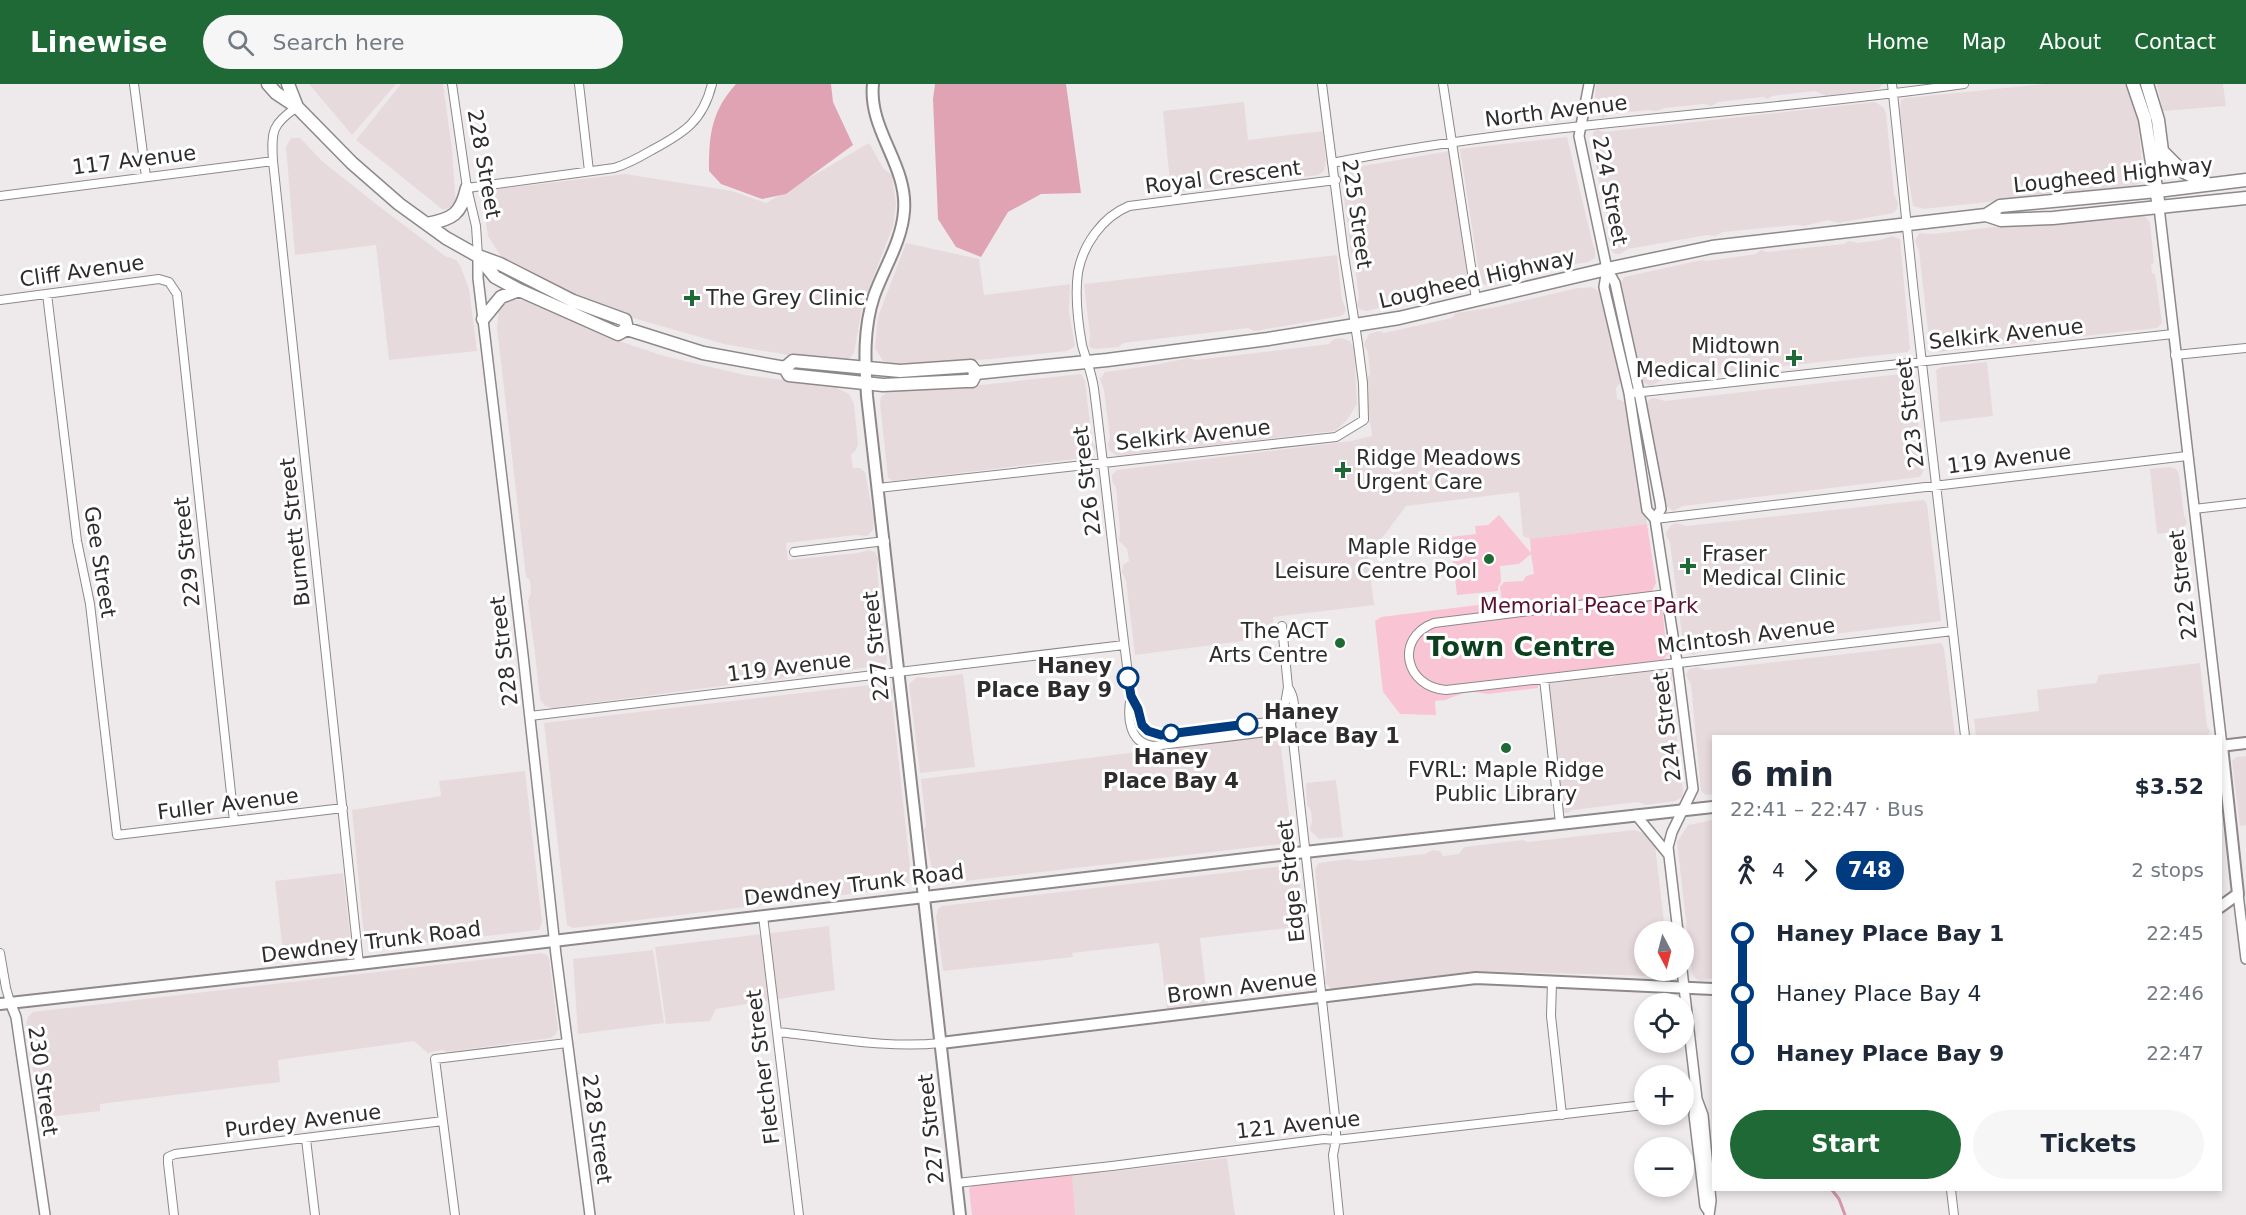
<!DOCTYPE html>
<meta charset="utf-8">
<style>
:root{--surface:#fff;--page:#f6f6f7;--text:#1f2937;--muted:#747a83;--accent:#1f6936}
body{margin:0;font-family:"DejaVu Sans",sans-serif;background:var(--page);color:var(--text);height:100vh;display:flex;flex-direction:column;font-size:22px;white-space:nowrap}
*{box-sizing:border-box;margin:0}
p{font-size:20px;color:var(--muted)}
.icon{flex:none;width:33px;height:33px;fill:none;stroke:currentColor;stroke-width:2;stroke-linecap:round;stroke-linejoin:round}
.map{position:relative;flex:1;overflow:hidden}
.details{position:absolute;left:1712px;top:651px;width:510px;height:456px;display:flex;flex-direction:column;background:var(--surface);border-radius:0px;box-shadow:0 3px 9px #0003}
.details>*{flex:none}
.badge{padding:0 12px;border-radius:20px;font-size:21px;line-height:39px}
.needle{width:39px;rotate:173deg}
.buttons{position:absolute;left:1634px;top:837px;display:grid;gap:12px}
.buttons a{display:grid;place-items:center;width:60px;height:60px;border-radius:50%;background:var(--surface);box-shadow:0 3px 9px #0003;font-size:30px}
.map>.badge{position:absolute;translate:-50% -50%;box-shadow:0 0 0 3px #fff}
.legs{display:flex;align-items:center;gap:9px;height:66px;padding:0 18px;font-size:20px}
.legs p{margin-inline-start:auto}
.overview{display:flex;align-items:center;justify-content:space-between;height:102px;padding:0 18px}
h1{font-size:33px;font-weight:700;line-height:45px}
.cta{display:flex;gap:12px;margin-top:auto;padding:12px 18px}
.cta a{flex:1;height:69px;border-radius:36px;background:var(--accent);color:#fff;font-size:24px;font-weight:700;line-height:69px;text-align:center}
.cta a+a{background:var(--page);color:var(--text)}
ul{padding:0 18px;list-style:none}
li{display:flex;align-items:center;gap:21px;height:60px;font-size:22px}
li i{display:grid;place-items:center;width:9px;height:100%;margin:0 8px;background:currentColor}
li i::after{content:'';width:15px;height:15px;margin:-8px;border:4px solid;border-radius:50%;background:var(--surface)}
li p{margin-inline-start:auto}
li:first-child i{background:linear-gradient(#0000 50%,currentColor 0)}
li:last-child i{background:linear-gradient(currentColor 50%,#0000 0)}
header{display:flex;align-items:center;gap:36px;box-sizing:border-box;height:84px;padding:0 30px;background:var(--accent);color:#fff}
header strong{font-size:28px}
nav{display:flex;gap:33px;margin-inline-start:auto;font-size:21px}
.search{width:420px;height:54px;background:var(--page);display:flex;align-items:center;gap:15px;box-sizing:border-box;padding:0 21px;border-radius:33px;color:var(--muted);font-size:22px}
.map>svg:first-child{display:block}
</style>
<header>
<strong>Linewise</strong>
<div class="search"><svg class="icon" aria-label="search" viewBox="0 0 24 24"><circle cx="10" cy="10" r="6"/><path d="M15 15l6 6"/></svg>Search here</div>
<nav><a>Home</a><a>Map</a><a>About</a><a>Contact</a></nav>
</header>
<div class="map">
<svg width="2246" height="1131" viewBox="0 0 2246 1131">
<rect width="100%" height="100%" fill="#eeeaeb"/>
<path fill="#e7dadd" d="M309,0H396L352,51Z
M401,0H443L452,65L456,121L443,126L356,56Z
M1596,0H1883L1878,5L1826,12L1815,7L1772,12L1768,15L1763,13L1718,18L1712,22L1704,20L1665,24L1656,27L1649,26L1611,30L1603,34L1595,31L1594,26Z
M2045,0H2125L2137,28L2143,90L2140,99L2133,102L1924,125L1913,122L1905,73L1900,24L1901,16L1906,14Z
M2157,0H2223L2226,22L2163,27Z
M1244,18L1248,56L1323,47L1326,77L1324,87L1318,91L1171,109L1163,27Z
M1875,18L1883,23L1886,29L1894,110L1898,119L1897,125L1893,129L1838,139L1828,136L1804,142L1795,141L1723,148L1715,152L1707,151L1628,165L1620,170H1615L1611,166L1607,147L1609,141L1603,116L1605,113L1604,108L1601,107L1591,58L1594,47L1598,46L1604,48Z
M1567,53L1593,161L1595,165V174L1588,178L1552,184L1548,188L1532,192L1527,190L1498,197L1495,201H1484L1480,196L1460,65Z
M291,54H300L323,78L380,123L445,172L456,176L460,181L469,205L477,267L389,276L376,161L295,171L286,63Z
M869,59L883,84L892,91L896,121L893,142L862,223L854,269L847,277L811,275L724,260L633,234L581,214L502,174L488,152L482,115L484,108L489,106L625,90L732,107L766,119Z
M1450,67L1469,204L1366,227L1359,225L1357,221L1359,214L1354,173L1351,170L1342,97L1344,89L1351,84Z
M2138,131L2145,132L2150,138L2154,179L2151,181L2152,189L2155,190L2162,239L2157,244L1939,268L1930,264L1919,167L1915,157L1919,149L1932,150L2029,139H2063Z
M1892,152L1900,155L1910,265L1908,268L1662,296L1651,302L1641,298L1620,200L1624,193L1702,176L1707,177L1756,170L1761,166L1767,168L1844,160L1849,157L1858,159L1880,156Z
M906,159L979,175L984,211L1070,200L1069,228L1075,262L1067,267L992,275L895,280L883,277L875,264L878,233Z
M1337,171L1342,216L1346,225L1345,229L1341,232L1255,247L1248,244L1123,259L1119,263L1097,265L1091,264L1089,261L1090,251L1084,200Z
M1592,203L1598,207L1602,216L1621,293V298L1616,304L1617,315L1623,317L1626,321L1638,410L1642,415L1647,440L1530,455L1523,452L1519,408L1406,422L1368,473L1374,521L1273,533L1274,553L1135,571L1126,496L1122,488L1123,481L1129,477L1127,465L1119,457L1120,447L1116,404L1112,397V391L1117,386L1351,357L1372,352L1366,309L1369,307L1367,295L1370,290L1368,268L1364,260L1369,250L1379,247L1384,249L1452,234L1456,229L1496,223L1578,204Z
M507,215L527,217L616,256L664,272L745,291L835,303L849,310L854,320L858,360L856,366L851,371L853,384H860L865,388L874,435L873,446L867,452L856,451L786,459L788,476L858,469L868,466L875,468L878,474L877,485L881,524L878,530L880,538L883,541L887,577L885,581L552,624L545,622L540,615L535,570L528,517L531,509L530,496L526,493L525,484L497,244L499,224Z
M1341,254L1350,257L1354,264L1357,320L1347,336L1335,347L1117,372L1109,366L1108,360L1110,354L1104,306L1100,295L1105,288L1149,282L1189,274L1196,276L1297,264L1329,260L1334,255Z
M1987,278L1993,332L1940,338L1936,286L1942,283Z
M1909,289L1914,293L1923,388L1920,393L1683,422L1673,427L1664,420V412L1650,339L1645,328L1646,320L1650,315L1655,314L1665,317Z
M1081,290L1085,297L1092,357L1096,363L1092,373L893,397L888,394L880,319L881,313L888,307L962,303Z
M2170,383L2176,385L2179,390L2184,431L2187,439L2184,442L2185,447L2157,450L2150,385Z
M1924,416L1927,420L1941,537L1703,566L1693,571L1684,567L1670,459L1666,451L1667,447L1671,441L1676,439L1686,442Z
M1941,559L1944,564L1955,652H1713V710L1706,711L1701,707L1691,601L1686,591L1689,585L1697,583L1705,586Z
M2200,579L2207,642L2210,647L2208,652H1976L1974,635L2039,627L2037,606L2096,599L2099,591Z
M1663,584L1669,585L1673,591L1671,599L1683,708L1682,713L1675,717L1646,721L1638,718L1572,726L1568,729L1563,728L1549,599L1607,591L1610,594L1620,589Z
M963,590L975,683L920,689L909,600L917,593L930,594Z
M885,597L893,605L892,615L910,783L909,803L573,844L567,841L544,639L870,601Z
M1265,652L1273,653L1281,663L1292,754L1290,759L940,800L934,796L924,746L926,741L921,695Z
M2246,672V741L2240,742L2232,677L2236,673Z
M525,687L542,838L539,846L375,865L368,864L363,843L352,726L441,712L439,697Z
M1336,696L1343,753L1319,755L1310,746L1312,737L1311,727L1307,720L1306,699Z
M1713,736V894L1700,897L1695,894L1692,889L1677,758L1688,741Z
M1634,746L1647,750L1655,762L1665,847L1644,848V886L1673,887L1667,895H1661L1656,892L1476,887L1349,902L1343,907L1333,906L1325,899L1326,882L1315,786L1318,779L1349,775L1359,777L1425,770L1433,766L1440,767L1443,772L1459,770L1464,763L1523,756L1528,758Z
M1291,781L1296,783L1298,787L1306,842L1200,854L1208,921L1167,925L1159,859L1072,869L1073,873L943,887L936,833L938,825L942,822Z
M343,789L351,859L349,866L342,869L284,877L275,797Z
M829,842L835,906L716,925L710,937L666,940L655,863Z
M653,866L664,939L578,950L573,875Z
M541,869L547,871L549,875L558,945L556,950L551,954L447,968L443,966L430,968L429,970L414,957L278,976L280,998L100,1020V1027L40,1034L26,941L28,933L33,928Z
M1227,1074L1235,1131H973L970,1104Z"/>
<path fill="#f9c5d4" d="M1499,431L1531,469L1530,455L1647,440L1656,499L1652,507V517L1662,522L1666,561L1669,569L1663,576L1538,593V604L1488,610L1469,607L1445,616L1435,617L1436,631L1400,630L1383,608L1375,537L1381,533L1502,518L1500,503L1504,498L1523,497L1526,492L1534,490L1531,470L1519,480L1500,482L1501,498L1498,503V507L1457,511L1450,453L1476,450L1475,442L1488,441Z
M1100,1087V1089L1072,1092L1075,1131H972L969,1105L972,1101Z"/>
<path fill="#dfa3b4" d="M736,0H831L833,18L853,61L786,110L762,115L721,100L709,87C709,51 711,28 736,0Z
M935,0H1066L1081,109L1041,110L1008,128L981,173L956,163L938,135L933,15Z"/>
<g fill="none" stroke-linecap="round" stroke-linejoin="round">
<path stroke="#d397a8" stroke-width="3" d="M1832,1106L1839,1115L1845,1131"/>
<g stroke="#8d898a" stroke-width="10">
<path id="minor" d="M134,0L146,93
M452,0L467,104L476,142L478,172
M579,0L589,87
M1443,0L1476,215
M1892,0L1914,210L1965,652
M297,23C272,40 271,47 273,77L359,880
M1332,79C1541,37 1754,30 1964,0
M467,104L614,84C628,80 640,73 652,66C684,49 703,37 712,0
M0,112L273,77
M47,210L77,457L90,520L117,751L343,724
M0,216L159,195L169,198L177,210L234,737
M2175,271L2246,264
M1633,309L2173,250
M878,404L1336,353L1364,336L1363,299L1358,260L1344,171L1322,0
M2194,425L2246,419
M1655,435L2187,372
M794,468L885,457
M1667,510L1434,539C1394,554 1405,603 1446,606L1953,547
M1282,542L1288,603L1284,626L1291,639L1293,656L1336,1042V1056L1333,1071L1339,1131
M1544,595L1560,739
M1288,603C1295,613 1296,628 1291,639
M1131,612C1133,616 1137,621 1139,626C1143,638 1142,646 1156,650L1269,638L1291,639
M530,632L1124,561
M1291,645L1153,662C1128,659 1127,631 1131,612C1117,510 1107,407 1094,305C1092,289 1086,276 1082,261C1078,239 1075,210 1078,188C1083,161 1102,133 1129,122L1336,96
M763,832L799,1131
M0,869L6,904L10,918
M1552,898L1551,932L1562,1031
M777,948C831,953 886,965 941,959
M1683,1016L1697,1015
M306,1055L315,1131
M957,1099L1112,1082L1324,1055L1336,1056L1644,1021
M1951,1106L1954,1131
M174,1131L168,1079V1073L175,1070L443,1037
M455,1131L435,975L567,959"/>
</g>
<g stroke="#8d898a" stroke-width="12">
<path id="tertiary" d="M1589,0L1579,52L1607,185L1615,199L1639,308L1660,418L1661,425L1655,435L1677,578L1693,705L1672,748L1668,763L1678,848
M2159,123L2222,662
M478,172V194L523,571L556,871L590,1131
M1607,185L1604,203L1629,309L1647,426L1655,435
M1636,731L1668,770
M2238,810L2246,875
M1682,886L1697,1015L1703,1031L1711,1117L1709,1131
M10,918L16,933L45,1131
M1696,1017L1694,1031L1705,1122L1709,1128"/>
</g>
<g stroke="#8d898a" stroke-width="14">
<path id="secondary" d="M873,0C868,46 908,81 904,127C902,157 884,184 874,212C863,245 865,278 867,312L960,1131
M2220,662L2246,659
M2220,823L2238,810L2222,662
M0,920L359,880L1305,768L1713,723
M941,959L1476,894L1713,905"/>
</g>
<g stroke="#8d898a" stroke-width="15">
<path id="primary" d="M268,0L276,9L297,23L352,79L399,120L446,154L478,172L500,180L573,217L625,236L627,245
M288,0L297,23
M1986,131L2000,122L2157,107
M427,140C453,135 461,130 467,104
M478,172L495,193L519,206L618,250L627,245L703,269L785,284L793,277L900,287L971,282L976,289
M483,235L501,213L519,206
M785,284L789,291L883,301L966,297H972L976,289
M976,289L1107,276L1268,255L1399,234L1607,185L1712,163L1986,131L2001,136L2053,134L2159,123"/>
</g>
<g stroke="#8d898a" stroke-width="15">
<path id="trunk" d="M2133,0L2145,35L2159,123L2246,114
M2147,0L2158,36L2162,67L2154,86
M2162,67L2182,87L2208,100
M2157,107L2246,96"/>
</g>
<use href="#minor" stroke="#fff" stroke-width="8"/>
<use href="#tertiary" stroke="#fff" stroke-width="9"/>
<use href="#secondary" stroke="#fff" stroke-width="10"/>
<use href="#primary" stroke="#fff" stroke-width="12"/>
<use href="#trunk" stroke="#fff" stroke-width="12"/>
</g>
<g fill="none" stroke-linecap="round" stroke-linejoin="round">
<g stroke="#fff" stroke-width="14">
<path id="line-1" d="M1128,594L1131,612L1138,625L1142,641L1148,647L1161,651L1247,640"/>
</g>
<use href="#line-1" stroke="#003b80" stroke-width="9"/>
</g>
<g fill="#1f6936" stroke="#fff" stroke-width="2">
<path d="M689 205h6v6h6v6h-6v6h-6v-6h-6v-6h6z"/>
<path d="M1791 265h6v6h6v6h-6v6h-6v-6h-6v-6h6z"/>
<path d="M1340 377h6v6h6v6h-6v6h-6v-6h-6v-6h6z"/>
<circle cx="1489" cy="475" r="6"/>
<path d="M1685 473h6v6h6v6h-6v6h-6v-6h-6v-6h6z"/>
<circle cx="1340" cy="559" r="6"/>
<circle cx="1506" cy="664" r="6"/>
</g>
<g fill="#fff" stroke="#003b80" stroke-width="3">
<circle cx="1128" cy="594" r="10"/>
<circle cx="1247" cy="640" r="10"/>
<circle cx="1171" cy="649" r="8"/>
</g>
<g text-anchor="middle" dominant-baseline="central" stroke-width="6" stroke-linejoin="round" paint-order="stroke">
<g font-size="21" fill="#2e2c2d" stroke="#fff">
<text transform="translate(1556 27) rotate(-7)">North Avenue</text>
<text transform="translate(134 76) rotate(-7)">117 Avenue</text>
<text transform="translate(484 80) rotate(80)">228 Street</text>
<text transform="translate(2113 91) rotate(-6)">Lougheed Highway</text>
<text transform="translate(1223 93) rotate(-7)">Royal Crescent</text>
<text transform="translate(1610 107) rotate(79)">224 Street</text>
<text transform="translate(1357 130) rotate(82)">225 Street</text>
<text transform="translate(82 187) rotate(-8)">Cliff Avenue</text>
<text transform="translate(1477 195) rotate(-13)">Lougheed Highway</text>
<text transform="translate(2006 250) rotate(-6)">Selkirk Avenue</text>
<text transform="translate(1910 329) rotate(-97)">223 Street</text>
<text transform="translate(1193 351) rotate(-6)">Selkirk Avenue</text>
<text transform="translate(2009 375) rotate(-7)">119 Avenue</text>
<text transform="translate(1087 397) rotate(-97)">226 Street</text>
<text transform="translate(295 448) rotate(-96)">Burnett Street</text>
<text transform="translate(187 468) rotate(-96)">229 Street</text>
<text transform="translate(100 478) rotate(81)">Gee Street</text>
<text transform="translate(2183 501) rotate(-97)">222 Street</text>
<text transform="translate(1746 552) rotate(-7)">McIntosh Avenue</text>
<text transform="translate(876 562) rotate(-96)">227 Street</text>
<text transform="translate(504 567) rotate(-97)">228 Street</text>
<text transform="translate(789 583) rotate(-7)">119 Avenue</text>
<text transform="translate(1667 643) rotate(-97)">224 Street</text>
<text transform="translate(228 720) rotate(-7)">Fuller Avenue</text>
<text transform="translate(1291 797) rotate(-96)">Edge Street</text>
<text transform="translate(854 801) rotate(-7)">Dewdney Trunk Road</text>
<text transform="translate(371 858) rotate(-7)">Dewdney Trunk Road</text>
<text transform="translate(1242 903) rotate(-7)">Brown Avenue</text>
<text transform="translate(763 983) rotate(-97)">Fletcher Street</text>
<text transform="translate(43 997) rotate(82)">230 Street</text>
<text transform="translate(303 1037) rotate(-7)">Purdey Avenue</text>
<text transform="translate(1298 1041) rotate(-6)">121 Avenue</text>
<text transform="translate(597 1045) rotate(82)">228 Street</text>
<text transform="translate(931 1045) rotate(-96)">227 Street</text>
</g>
<g font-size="21" fill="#2e2c2d" stroke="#fff" text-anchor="start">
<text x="706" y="214">The Grey Clinic</text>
<text x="1780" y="262" text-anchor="end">Midtown<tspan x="1780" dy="24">Medical Clinic</tspan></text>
<text x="1356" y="374">Ridge Meadows<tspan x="1356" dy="24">Urgent Care</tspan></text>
<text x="1477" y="463" text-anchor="end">Maple Ridge<tspan x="1477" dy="24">Leisure Centre Pool</tspan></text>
<text x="1702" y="470">Fraser<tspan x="1702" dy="24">Medical Clinic</tspan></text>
<text x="1328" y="547" text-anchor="end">The ACT<tspan x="1328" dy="24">Arts Centre</tspan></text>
<text x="1506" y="686" text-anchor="middle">FVRL: Maple Ridge<tspan x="1506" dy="24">Public Library</tspan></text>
</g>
<g font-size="21" fill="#57112e" stroke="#fff">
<text x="1589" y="522">Memorial Peace Park</text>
</g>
<g font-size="21" font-weight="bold" fill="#2e2c2d" stroke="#fff" text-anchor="end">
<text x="1112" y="582">Haney<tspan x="1112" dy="24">Place Bay 9</tspan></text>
<text x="1264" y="628" text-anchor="start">Haney<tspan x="1264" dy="24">Place Bay 1</tspan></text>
<text x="1171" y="673" text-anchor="middle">Haney<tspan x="1171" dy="24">Place Bay 4</tspan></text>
</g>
<g font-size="27" font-weight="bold" fill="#0c401e" stroke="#fff">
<text x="1521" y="562">Town Centre</text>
</g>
</g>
</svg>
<div class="buttons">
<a><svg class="needle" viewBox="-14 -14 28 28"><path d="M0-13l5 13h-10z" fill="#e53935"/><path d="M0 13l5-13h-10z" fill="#747a83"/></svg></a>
<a><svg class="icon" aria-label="locate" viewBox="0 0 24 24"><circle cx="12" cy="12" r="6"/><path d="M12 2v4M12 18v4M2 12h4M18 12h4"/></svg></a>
<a>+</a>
<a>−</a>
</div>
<section class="details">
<div class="overview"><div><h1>6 min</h1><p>22:41 – 22:47 · Bus</p></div><b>$3.52</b></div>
<div class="legs"><svg class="icon" aria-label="walk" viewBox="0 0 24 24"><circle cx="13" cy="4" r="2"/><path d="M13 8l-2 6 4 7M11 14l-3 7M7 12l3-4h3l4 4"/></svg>4<svg class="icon" aria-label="forward" viewBox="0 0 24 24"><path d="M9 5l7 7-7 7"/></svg><b class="badge" style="background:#003b80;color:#fff">748</b><p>2 stops</p></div>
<ul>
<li><i style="color:#003b80"></i><b>Haney Place Bay 1</b><p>22:45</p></li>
<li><i style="color:#003b80"></i><span>Haney Place Bay 4</span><p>22:46</p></li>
<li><i style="color:#003b80"></i><b>Haney Place Bay 9</b><p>22:47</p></li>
</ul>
<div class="cta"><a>Start</a><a>Tickets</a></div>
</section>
</div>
